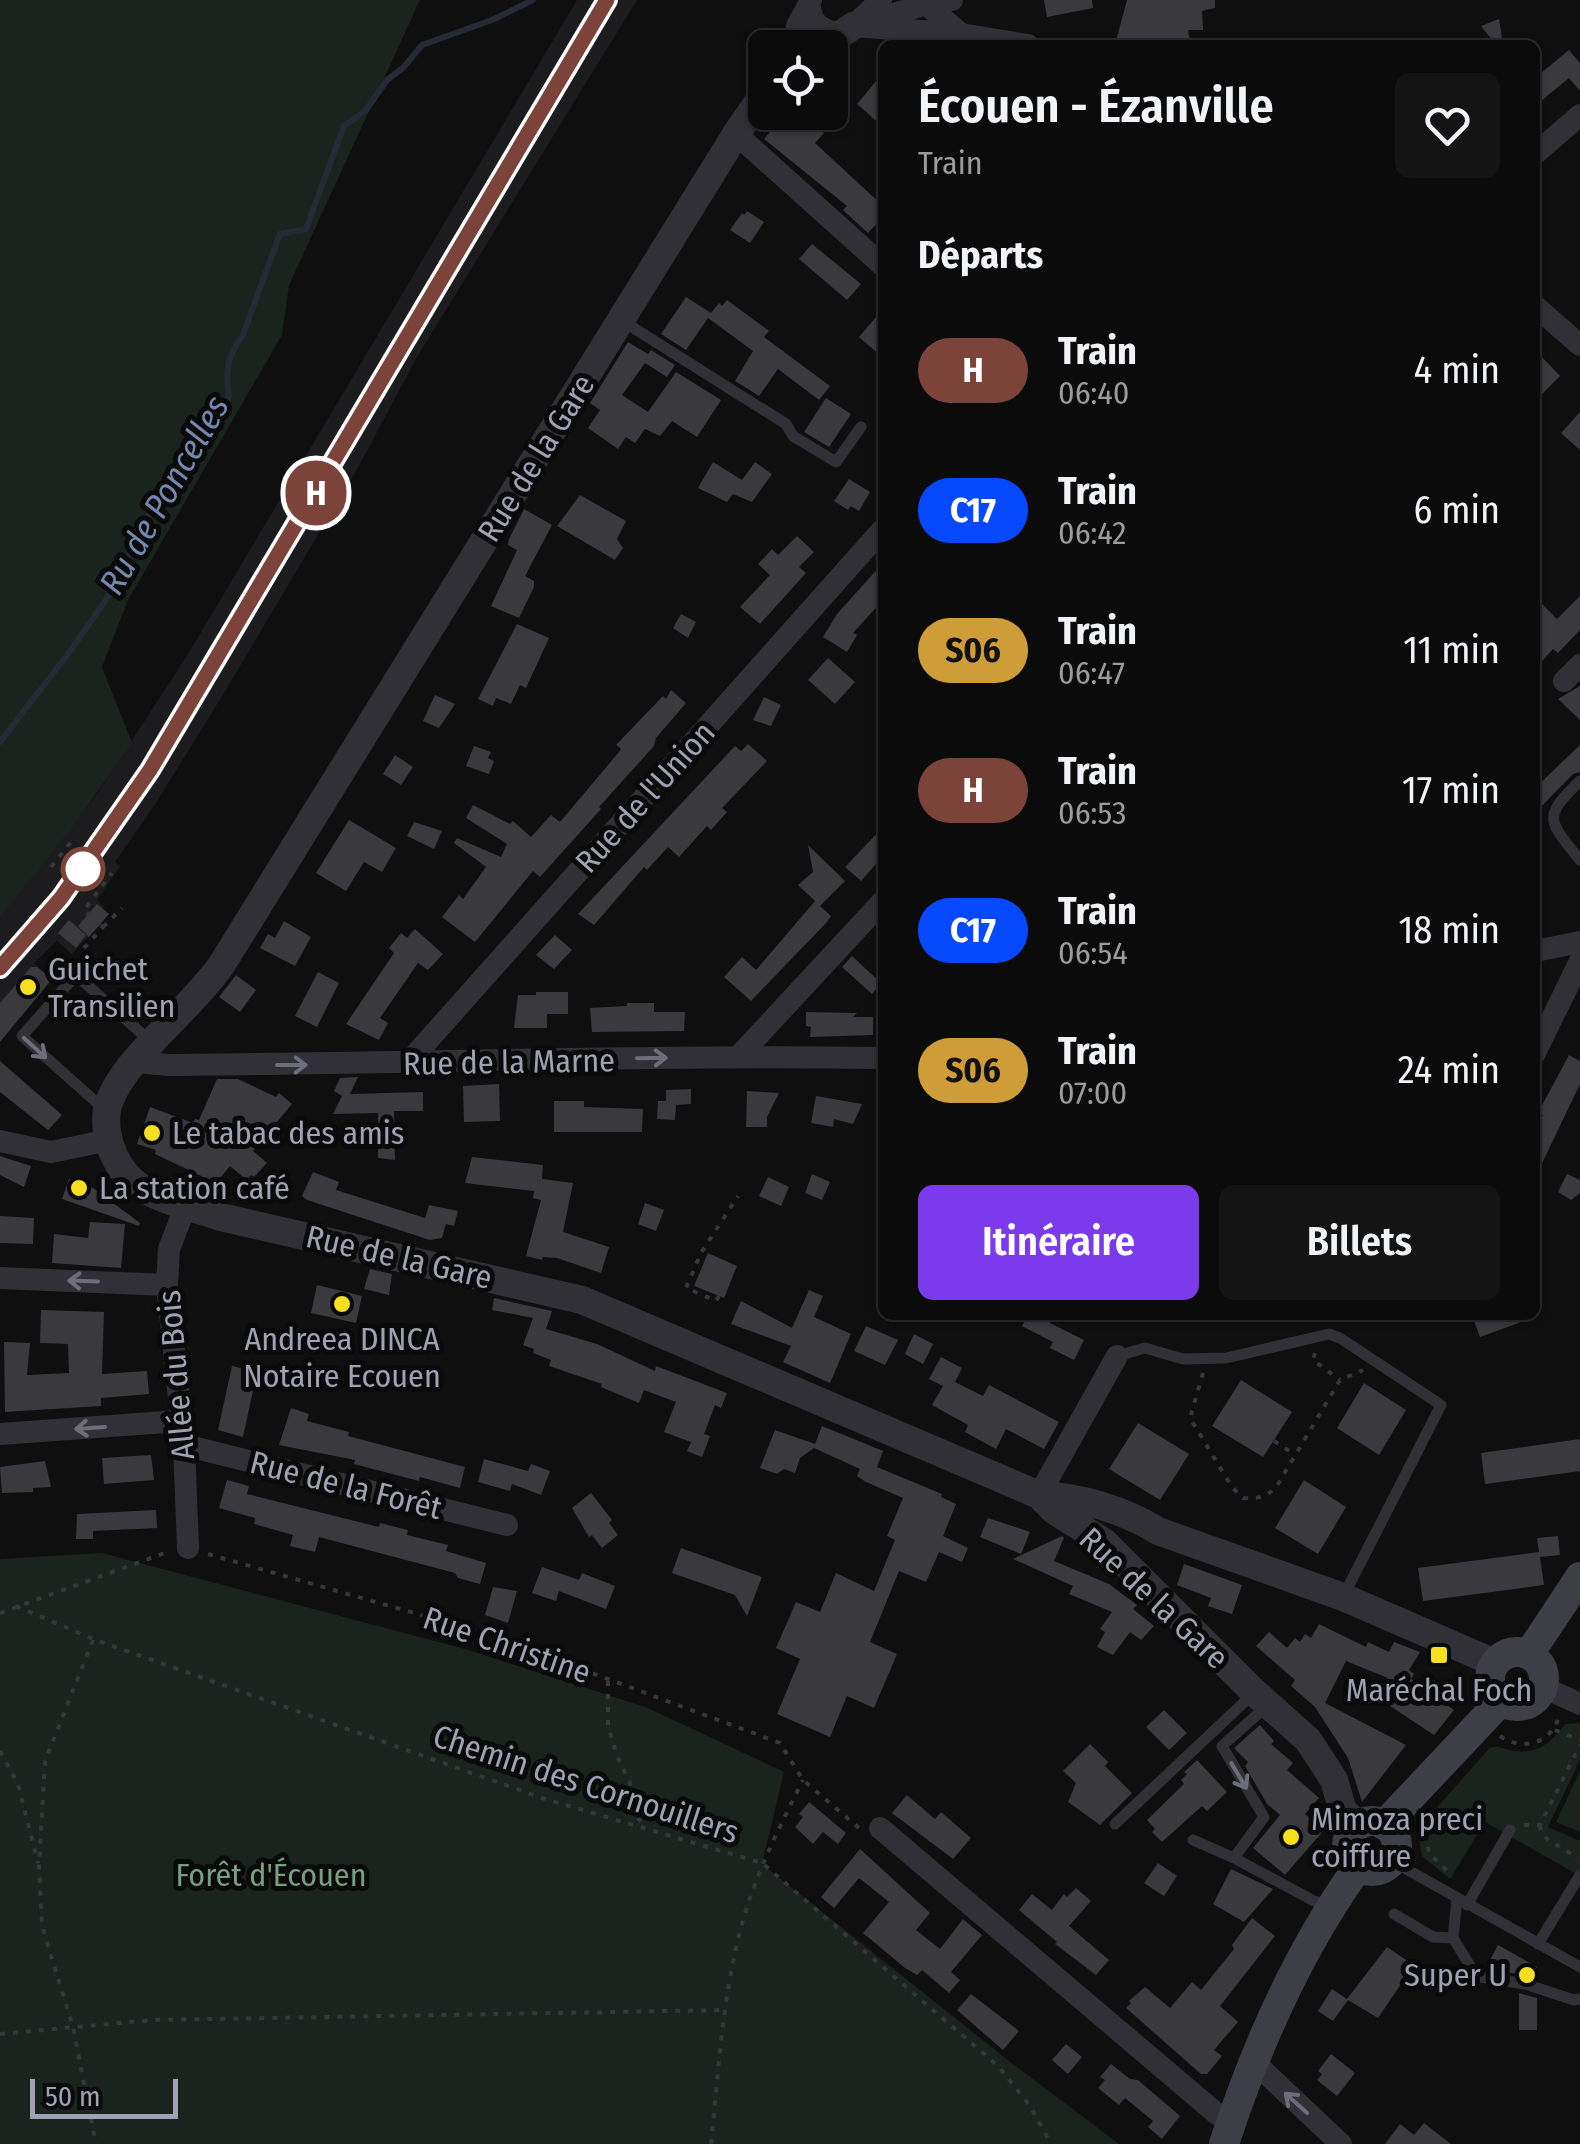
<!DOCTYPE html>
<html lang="fr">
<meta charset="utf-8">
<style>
:root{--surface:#0b0b0c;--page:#141415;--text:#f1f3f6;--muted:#9a9b9d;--line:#2b2b2d;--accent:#7c3aed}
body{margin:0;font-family:"Fira Sans Condensed",sans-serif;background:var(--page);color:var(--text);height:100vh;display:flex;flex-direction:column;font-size:38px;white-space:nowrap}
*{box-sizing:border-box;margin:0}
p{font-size:32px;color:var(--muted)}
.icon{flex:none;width:55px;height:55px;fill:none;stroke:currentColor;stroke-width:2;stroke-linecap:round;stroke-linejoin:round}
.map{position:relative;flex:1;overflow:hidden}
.side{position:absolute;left:878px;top:40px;width:662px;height:1280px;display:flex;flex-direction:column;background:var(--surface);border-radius:15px;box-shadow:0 2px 8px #0004,0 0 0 2px var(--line)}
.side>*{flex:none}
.badge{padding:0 20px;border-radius:32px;font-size:35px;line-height:65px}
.buttons{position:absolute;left:748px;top:30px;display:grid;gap:20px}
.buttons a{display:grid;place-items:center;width:100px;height:100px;border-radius:15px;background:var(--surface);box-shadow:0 2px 8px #0004,0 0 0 2px var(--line);font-size:50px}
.scale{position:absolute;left:30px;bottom:25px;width:148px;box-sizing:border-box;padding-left:10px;border:5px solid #a0a1b2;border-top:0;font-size:28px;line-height:35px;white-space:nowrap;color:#a0a1b2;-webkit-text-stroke:8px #0a0a0b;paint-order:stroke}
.map>.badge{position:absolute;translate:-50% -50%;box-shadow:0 0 0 5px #fff}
h2{padding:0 40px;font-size:38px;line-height:90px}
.round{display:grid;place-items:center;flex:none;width:105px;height:105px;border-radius:15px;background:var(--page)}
.overview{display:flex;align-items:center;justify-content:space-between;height:170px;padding:0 40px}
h1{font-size:48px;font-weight:600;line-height:75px}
.button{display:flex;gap:20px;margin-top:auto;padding:20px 40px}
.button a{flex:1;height:115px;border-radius:15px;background:var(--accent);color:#fff;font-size:40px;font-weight:600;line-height:115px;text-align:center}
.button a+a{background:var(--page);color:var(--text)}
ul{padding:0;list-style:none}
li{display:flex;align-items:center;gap:30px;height:140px;padding:0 40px}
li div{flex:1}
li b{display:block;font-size:38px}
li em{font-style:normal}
li .badge{min-width:110px;font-weight:700;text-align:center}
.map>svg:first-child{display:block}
</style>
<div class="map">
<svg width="1580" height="2144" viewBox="0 0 1580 2144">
<rect width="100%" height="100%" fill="#0f0f10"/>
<path fill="#1c1b1d" d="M577,0H637L417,357L360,464L224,693L156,803L115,862L120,867L97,900L109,914L72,954L57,941L34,963L51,979L25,1012L0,1035V918L99,791L188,654Z"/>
<path fill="#1b231e" d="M0,0H420L289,285L282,335L128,600L102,667L132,743L71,829L0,918Z
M102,1553L465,1649L648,1708L784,1772L762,1864L1009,2061L1119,2144H0V1559Z
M1580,1723V1760L1548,1827L1580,1841V1876L1485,1822L1450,1879L1422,1856L1418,1834L1422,1824L1490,1748C1501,1745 1503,1749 1515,1751C1537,1755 1553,1741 1565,1724Z
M1580,1771V1832L1556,1822Z"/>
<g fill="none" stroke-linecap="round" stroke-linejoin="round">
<path stroke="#262a34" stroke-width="6" d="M0,742L71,650L112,591L146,519L229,396C225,374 227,355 242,337L280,234L306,229L344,126L366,110L387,80L403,68L422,45L492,20L533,0"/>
</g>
<path fill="#3a393e" d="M1044,0H1092L1093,8L1047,17Z
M1127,0H1215V8L1202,11L1203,30H1188L1191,45H1115Z
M1499,19L1503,45H1496L1481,26Z
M1569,50L1580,63V91L1569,78L1535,106V78Z
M882,74V126L857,104Z
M830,88L849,105L830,126Z
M803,116L824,133L815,143L882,205V218L868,233L843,210L847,206L764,139L778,122L790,131Z
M747,211L764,222L750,243L730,230L742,213L744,215Z
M812,244L861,284L847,300L799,259Z
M686,297L711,313L719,303L722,306L727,300L769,331L764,337L830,386L819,400L778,369L759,396L735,381L753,351L708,318L686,350L661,334Z
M882,310V357L859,337Z
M628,342L648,354L651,350L675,365L667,377L645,363L622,395L648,412L676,372L721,400L697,437L672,421L660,436L645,429L635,443L626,437L618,449L588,428L600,410L590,403Z
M1535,350L1560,376L1535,401Z
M826,398L851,414L829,447L804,432Z
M1580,412V450L1561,433Z
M713,462L742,480L755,462L772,474L752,502L733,494L727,502L698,488Z
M849,479L870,492L859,511L851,506L848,510L834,501Z
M580,495L626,521L617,539L623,548L615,560L557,526Z
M524,509L552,525L525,576L534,581V587L519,618L491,606L517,550L508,545L509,539Z
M797,536L814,552L799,567L806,573L760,624L740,607L770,575L758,564L772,549L778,555Z
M882,564V601L853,633L857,635L847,652L823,637L837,614Z
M1580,596V630L1558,653L1553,649L1535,669V597L1557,619Z
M681,614L696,622L688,638L673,628Z
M517,624L549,638L526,688L520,685L511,704L496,698L493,706L478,699Z
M828,658L855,682L835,704L808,680Z
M1580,686V720L1558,699Z
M671,690L686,703L656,738L654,746L599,807L601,809L540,877L533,871L475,942L442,917L459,895L463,899L486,867L454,843L457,838L501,857L507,844L466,818L473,805L510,824L513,821L531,837L551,815L560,822L619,752L621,749L616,745L663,696L666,699Z
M435,695L455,704L439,728L423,721Z
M764,697L781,705L771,726L753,720Z
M748,744L767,761L722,808L727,812L711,830L707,826L679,857L668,847L647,870L644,867L594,925L578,914L735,746L741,751Z
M1580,745V772L1573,774L1535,813V788Z
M474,746L491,752L488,758L494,761L489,774L466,766Z
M395,755L413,767L401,785L383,774Z
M349,820L396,848L382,872L364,862L346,891L316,873Z
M414,822L442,831L434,849L407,836Z
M882,828V857L861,881L845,867Z
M808,845L845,881L820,906L831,916L827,922L751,1001L724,977L742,957L756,970L815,901L798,885L813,872Z
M97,904L109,914L89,937L78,926Z
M69,920L86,935L76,948L58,933Z
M284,921L311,937L295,966L260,948L268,934L275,938Z
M415,929L443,954L428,970L418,963L380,1018L388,1023L379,1040L346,1024L394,953L389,948L401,933L407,938Z
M555,935L572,950L554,969L536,955Z
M852,956L881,983L872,994L842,967Z
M31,967H37L52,979L0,1042V1003Z
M318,972L339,983L317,1027L295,1016Z
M236,975L256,990L240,1012L219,997Z
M536,992H568V1014H547V1028H514L518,995H536Z
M627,1003H654V1012H685L684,1031L592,1032L590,1008L627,1006Z
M806,1012L857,1013L853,1017H873V1035L810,1037L811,1027L806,1026Z
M1569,1055L1580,1061V1084L1535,1178V1132L1543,1115L1538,1113Z
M0,1061L62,1115L48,1130L0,1092Z
M358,1077L350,1094L423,1092V1111H394L395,1160L378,1158V1113L333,1114L342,1096L334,1091L340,1078Z
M217,1079H238L276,1097L279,1093L292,1104L253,1151L267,1163L254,1177L251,1175L247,1180L230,1166L216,1183L155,1154L156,1150L137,1144L150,1107L193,1123L195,1119L199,1120Z
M499,1084L500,1121L464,1122L463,1086Z
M691,1089V1104L676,1105L675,1120L657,1119L658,1101H666V1090Z
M747,1091L779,1093L767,1117V1127H746Z
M816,1096L862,1104L853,1124L834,1119L833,1127L811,1123Z
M554,1101H584V1107L643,1109L642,1132H554Z
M0,1156L31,1166L24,1187L0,1175Z
M472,1157L543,1165L542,1179L573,1183L563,1232L609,1247L601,1273L557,1258L543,1257L542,1260L526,1256L541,1200L533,1198L534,1191L465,1183Z
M313,1172L339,1182L336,1190L425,1218L429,1205L458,1211L454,1226L446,1224L442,1238L430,1240L307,1200L302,1196Z
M812,1174L830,1182L822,1200L805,1193Z
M1567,1174L1580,1180V1193L1571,1200L1558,1192Z
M768,1177L789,1187L781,1206L759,1196Z
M69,1179L93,1188L140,1223L139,1226L62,1199Z
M645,1203L664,1210L656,1231L638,1224Z
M0,1216L34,1218L33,1244L0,1243Z
M90,1222L125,1224L121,1268L52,1263L54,1234L88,1238Z
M708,1253L737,1266L724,1298L694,1286Z
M370,1269L392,1274L389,1295L364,1289Z
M317,1285L362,1296L356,1323L311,1313Z
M809,1290L823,1296L814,1317L851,1334L830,1383L783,1362L791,1346L731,1324L741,1301L792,1328Z
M494,1298L552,1311L546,1329L597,1344L655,1371L656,1366L727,1393L721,1408L715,1405L704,1434L710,1436L702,1457L687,1451L691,1442L664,1432L676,1402L644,1390L639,1403L601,1387L602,1384L549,1366L551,1360L533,1353L534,1349L523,1345L533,1318L492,1310Z
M41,1310L104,1312L102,1374L147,1371L149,1394L101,1398V1406L5,1412L4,1342L30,1343L27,1375L69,1373L68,1344L40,1343Z
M1028,1315H1054L1050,1323L1084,1340L1074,1360L1050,1348L1053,1342L1022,1326Z
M1472,1315H1534L1535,1317L1480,1337Z
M866,1326L898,1340L885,1365L854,1351Z
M914,1334L933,1344L923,1364L905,1354Z
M941,1357L962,1368L955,1382L983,1396L989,1385L1059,1422L1044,1449L1006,1429L996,1449L965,1432L968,1425L932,1405L943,1386L929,1379Z
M232,1366L257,1372L243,1437L218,1430Z
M1241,1380L1292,1412L1263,1457L1212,1426Z
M1364,1383L1406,1410L1379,1455L1337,1428Z
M291,1408L309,1414L307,1421L349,1432L348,1436L465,1467L460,1488L420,1477L419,1481L354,1464L355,1460L279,1445Z
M1138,1423L1189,1454L1160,1500L1109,1469Z
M822,1426L883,1451L877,1467L942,1494L941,1497L956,1504L943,1536L968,1548L962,1562L939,1552L926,1582L899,1571L870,1642L897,1654L874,1708L847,1696L830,1737L777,1714L800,1659L776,1648L796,1602L820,1612L836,1573L874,1591L895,1540L887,1536L903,1498L866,1482L857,1476L860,1469L814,1448L800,1458L795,1473L784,1469L777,1474L760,1468L775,1430L815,1444Z
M1580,1439V1471L1485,1484L1481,1453Z
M151,1455L154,1480L104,1484L102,1458Z
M484,1459L528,1471L531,1464L550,1471L541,1495L512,1484L510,1491L478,1482Z
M45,1461L51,1487L33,1488V1492L2,1493L0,1467Z
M227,1480L249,1486L247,1494L379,1527L380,1523L408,1530L407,1535L448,1545L446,1551L486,1563L480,1584L458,1578L455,1573L319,1537L315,1552L290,1546L293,1535L254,1524L255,1518L219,1508Z
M1304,1480L1346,1507L1318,1554L1275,1528Z
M591,1493L612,1520L609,1523L618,1535L602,1548L592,1535L589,1537L572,1508Z
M156,1510L157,1528L93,1531V1539H76L77,1514Z
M988,1518L1030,1532L1021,1554L980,1537Z
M1062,1536L1064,1538L1054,1561L1109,1584L1137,1605L1133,1609L1154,1626L1141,1640L1130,1632L1113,1655L1097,1647L1105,1632L1100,1629L1112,1612L1069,1594L1073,1586L1013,1559Z
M1558,1536L1560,1555L1540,1557L1544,1585L1423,1601L1418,1568L1539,1552L1537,1538Z
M681,1548L762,1577L747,1616L735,1595L672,1573Z
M1184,1564L1242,1585L1232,1614L1208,1606L1211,1598L1177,1585Z
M542,1567L579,1580L582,1573L615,1586L606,1609L559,1591L556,1601L532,1593Z
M493,1587L517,1591L508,1623L485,1615Z
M1319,1624L1366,1647L1368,1642L1389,1652L1394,1642L1420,1652L1409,1670L1414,1674L1411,1679L1454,1710L1434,1735L1378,1698L1388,1678L1346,1661L1325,1703L1406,1745L1362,1802L1348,1758L1315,1707L1291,1686L1295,1680L1256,1646L1269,1632L1287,1648L1295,1638L1300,1642L1305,1634L1311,1638Z
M1164,1710L1187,1733L1169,1750L1146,1727Z
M1260,1725L1274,1741L1271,1744L1293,1763L1287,1770L1319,1798L1305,1814L1324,1830L1285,1875L1253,1848L1280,1815L1267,1804L1245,1766L1248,1762L1234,1748Z
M1090,1744L1108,1762L1105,1766L1132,1793L1100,1825L1068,1802L1076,1783L1063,1771Z
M1197,1760L1227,1792L1207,1811L1202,1806L1162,1842L1152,1832L1155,1829L1147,1820L1184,1784L1181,1780L1187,1774L1184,1772Z
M907,1795L935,1819L941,1812L971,1838L953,1859L892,1813Z
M809,1802L846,1833L838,1844L823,1832L813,1844L795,1827L803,1817L799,1814Z
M860,1849L930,1913L916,1930L940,1949L963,1919L982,1935L951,1972L960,1980L949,1993L922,1970L917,1975L905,1968L863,1933L889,1902L859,1878L834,1908L821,1897Z
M1158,1863L1177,1876L1164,1896L1144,1883Z
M1231,1869L1273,1889L1244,1922L1213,1904Z
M1076,1888L1091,1901L1069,1926L1109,1960L1096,1975L1055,1944L1057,1942L1019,1910L1032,1894L1052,1910L1064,1894L1067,1897Z
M1252,1918L1275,1936L1220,2006L1238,2022L1214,2050L1222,2056L1207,2074H1201L1126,2008L1131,2003L1129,2001L1145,1987L1170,2008L1192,1982L1201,1990L1234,1949L1232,1945Z
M1498,1945L1537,1967V1978L1506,1972L1489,1962Z
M1387,1947L1421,1970L1409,1986L1403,1981L1378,2018L1348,2000L1333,2021L1318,2011L1332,1989L1347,1999Z
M1519,1993L1537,1998V2030H1519Z
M971,1994L1019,2031L1003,2050L957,2010Z
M1066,2044L1082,2057L1068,2074L1052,2060Z
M1331,2054L1355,2073L1337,2096L1317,2080L1322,2074L1318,2071Z
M1111,2064L1130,2079L1138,2080L1180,2116L1162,2139L1148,2127L1153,2121L1125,2098L1119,2105L1098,2088L1105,2080L1100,2077Z
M1424,2123L1451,2144H1385L1400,2124L1414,2135Z"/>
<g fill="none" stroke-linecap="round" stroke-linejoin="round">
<path stroke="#36363d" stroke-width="4" stroke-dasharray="5 8" stroke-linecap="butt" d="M51,867L71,842
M100,925L84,910L112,873
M103,927L122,908
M84,948L103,927L100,925
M719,1296L716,1301L686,1288L701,1253L738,1196
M1315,1353L1313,1360L1340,1380
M1203,1373L1190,1418L1232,1487L1243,1498C1259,1499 1268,1497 1278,1484L1340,1380L1363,1370
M1274,1441L1294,1454
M208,1554L484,1633L780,1743L803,1780L859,1828
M16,1606L93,1639L542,1798L762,1863L998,2066L1030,2106L1051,2144
M0,1613L170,1551
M93,1640L45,1761L39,1867L42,1926L73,2027L96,2144
M608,1681V1726L617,1756L630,1783L634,1814L646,1827
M1555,1730L1580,1740
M1500,1736C1523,1752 1552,1743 1559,1716
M0,1751L18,1784L38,1863
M1420,1822L1425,1832L1429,1853L1452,1876
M1524,1825H1540L1580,1745
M1540,1825C1542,1845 1566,1845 1577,1860
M0,2034L152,2020L725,2010
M711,2144C719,2066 723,1983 747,1907C761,1863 782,1822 803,1780"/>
<path stroke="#303036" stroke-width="11" d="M621,320L786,424L793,436L836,462L861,427
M1580,781C1541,818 1549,821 1580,860
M105,1110L22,1036L76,975L150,1041
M1117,1356L1145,1348L1183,1359L1226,1358L1329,1334L1340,1338L1441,1405L1343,1597
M1269,1704L1222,1746L1264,1817L1234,1858L1314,1901L1332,1905
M1115,1824L1255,1692
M1193,1840L1234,1858
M1392,1861L1580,1967
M1457,1899L1453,1938L1472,1969L1480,1977L1525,1984L1574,2000L1580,1999
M1467,1905L1510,1830
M1394,1914L1433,1937L1453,1938
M1538,1944L1580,1875"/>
<path stroke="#303036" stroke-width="22" d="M921,0L961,34L1028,45
M810,7C811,23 821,29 836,33L853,26L881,0
M875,20L926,4L952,0
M853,26L961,34
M794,48L797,26L811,0
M736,134L882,265
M1535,154L1580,115
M1535,306L1580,345
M1564,681L1580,665
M1535,951L1580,942
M1535,1053L1580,961
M739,1056L882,902
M135,1062L168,1065C406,1063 644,1055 882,1058
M407,1064L882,530
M0,1141L51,1152L109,1140
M186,1205L169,1249L167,1285L184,1445L188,1548
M0,1278L167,1285
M0,1434L179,1421
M184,1445L507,1525
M1039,1495L1117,1356
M1543,1687L1580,1704
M880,1828L1217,2114L1231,2122
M1253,2061L1341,2144"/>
<path stroke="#303036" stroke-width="28" d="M821,48L853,26
M765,92L736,134L222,964C193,1007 126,1057 110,1100C104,1114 106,1131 110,1145C115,1160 123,1174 135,1183C159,1201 194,1208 221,1217L582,1300L1039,1495L1055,1511L1104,1542L1252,1690L1308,1740L1334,1780L1343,1811L1359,1825
M1039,1495C1078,1496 1124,1510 1158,1531L1343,1597L1495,1663"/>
<path stroke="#3e3e46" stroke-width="30" d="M1490 1679a27 27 0 1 1 54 0a27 27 0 1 1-54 0Z
M1529,1654L1580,1577
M1347 1846a25 25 0 1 1 50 0a25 25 0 1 1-50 0Z
M1384,1825L1501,1701
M1224,2144C1256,2046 1298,1951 1358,1867"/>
<g stroke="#47474f" stroke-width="10">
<path id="rail" d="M0,968L61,898L150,770L607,0"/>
</g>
<use href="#rail" stroke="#0a0a0b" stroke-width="6" stroke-dasharray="19" stroke-linecap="butt"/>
</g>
<defs><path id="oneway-shaft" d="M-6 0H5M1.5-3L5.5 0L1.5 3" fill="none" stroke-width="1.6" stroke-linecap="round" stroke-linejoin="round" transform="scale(2.5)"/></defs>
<g stroke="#6e6e7a">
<use href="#oneway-shaft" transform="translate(35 1048) rotate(42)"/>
<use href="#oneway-shaft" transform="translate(652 1058) rotate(-1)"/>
<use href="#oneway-shaft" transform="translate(292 1065)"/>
<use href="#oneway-shaft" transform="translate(83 1281) rotate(-178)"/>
<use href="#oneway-shaft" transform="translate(90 1428) rotate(176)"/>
<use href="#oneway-shaft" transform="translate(1239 1776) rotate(59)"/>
<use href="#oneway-shaft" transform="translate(1296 2103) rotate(-138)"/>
</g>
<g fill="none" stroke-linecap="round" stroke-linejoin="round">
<g stroke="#fff" stroke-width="22">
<path id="line" d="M0,968L61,898L150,770L607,0"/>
</g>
<use href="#line" stroke="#7b4339" stroke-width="15"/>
</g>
<circle fill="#fff" stroke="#7b4339" stroke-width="5" cx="83" cy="869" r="20"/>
<g fill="#f6de21" stroke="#0a0a0b" stroke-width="4">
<circle cx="28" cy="987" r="10"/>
<circle cx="152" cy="1133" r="10"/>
<circle cx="79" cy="1188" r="10"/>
<circle cx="342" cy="1304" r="10"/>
<rect x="1429" y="1645" width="20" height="20" rx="5"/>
<circle cx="1291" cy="1837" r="10"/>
<circle cx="1527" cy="1975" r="10"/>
</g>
<g text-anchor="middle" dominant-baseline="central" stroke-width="10" stroke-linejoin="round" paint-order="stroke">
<g font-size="32" fill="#a0a1b2" stroke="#0a0a0b">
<text transform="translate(536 458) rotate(-58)">Rue de la Gare</text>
<text transform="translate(645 797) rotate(-48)">Rue de l'Union</text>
<text transform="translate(509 1062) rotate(-1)">Rue de la Marne</text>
<text transform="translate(399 1257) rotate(13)">Rue de la Gare</text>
<text transform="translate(176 1375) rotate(-95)">Allée du Bois</text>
<text transform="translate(346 1485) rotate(14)">Rue de la Forêt</text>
<text transform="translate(1154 1598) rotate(43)">Rue de la Gare</text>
<text transform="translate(507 1645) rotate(19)">Rue Christine</text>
<text transform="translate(586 1784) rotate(18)">Chemin des Cornouillers</text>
</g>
<g font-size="32" fill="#a0a1b2" stroke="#0a0a0b" text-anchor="start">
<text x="48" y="969">Guichet<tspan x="48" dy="37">Transilien</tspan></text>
<text x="172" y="1133">Le tabac des amis</text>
<text x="99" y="1188">La station café</text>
<text x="342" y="1339" text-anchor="middle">Andreea DINCA<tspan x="342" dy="37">Notaire Ecouen</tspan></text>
<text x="1439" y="1690" text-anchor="middle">Maréchal Foch</text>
<text x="1311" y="1819">Mimoza preci<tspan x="1311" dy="37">coiffure</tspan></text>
<text x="1507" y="1975" text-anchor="end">Super U</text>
</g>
<g font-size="32" fill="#769e81" stroke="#0a0a0b">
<text x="271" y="1875">Forêt d'Écouen</text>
</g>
<g font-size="35" font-style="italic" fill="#7487af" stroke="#0a0a0b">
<text transform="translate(164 495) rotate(-60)">Ru de Poncelles</text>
</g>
</g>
</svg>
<div class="buttons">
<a><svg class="icon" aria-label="locate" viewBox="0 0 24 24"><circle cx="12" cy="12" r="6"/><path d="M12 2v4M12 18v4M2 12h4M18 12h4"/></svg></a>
</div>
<div class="scale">50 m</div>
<b class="badge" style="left:316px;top:493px;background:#7b4339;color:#fff">H</b>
<section class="side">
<div class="overview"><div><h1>Écouen - Ézanville</h1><p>Train</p></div><a class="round"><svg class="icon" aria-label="heart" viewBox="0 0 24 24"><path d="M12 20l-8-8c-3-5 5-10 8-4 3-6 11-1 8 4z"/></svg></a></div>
<h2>Départs</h2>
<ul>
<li><span class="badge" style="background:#7b4339;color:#fff">H</span><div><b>Train</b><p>06:40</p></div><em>4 min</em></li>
<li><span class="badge" style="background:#0749ff;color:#fff">C17</span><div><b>Train</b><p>06:42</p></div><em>6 min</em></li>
<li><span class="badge" style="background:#cf9d38;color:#111">S06</span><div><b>Train</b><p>06:47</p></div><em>11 min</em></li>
<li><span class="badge" style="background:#7b4339;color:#fff">H</span><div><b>Train</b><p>06:53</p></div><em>17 min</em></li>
<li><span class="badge" style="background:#0749ff;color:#fff">C17</span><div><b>Train</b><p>06:54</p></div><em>18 min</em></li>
<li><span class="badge" style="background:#cf9d38;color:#111">S06</span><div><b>Train</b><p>07:00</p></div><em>24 min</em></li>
</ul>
<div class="button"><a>Itinéraire</a><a>Billets</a></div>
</section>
</div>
